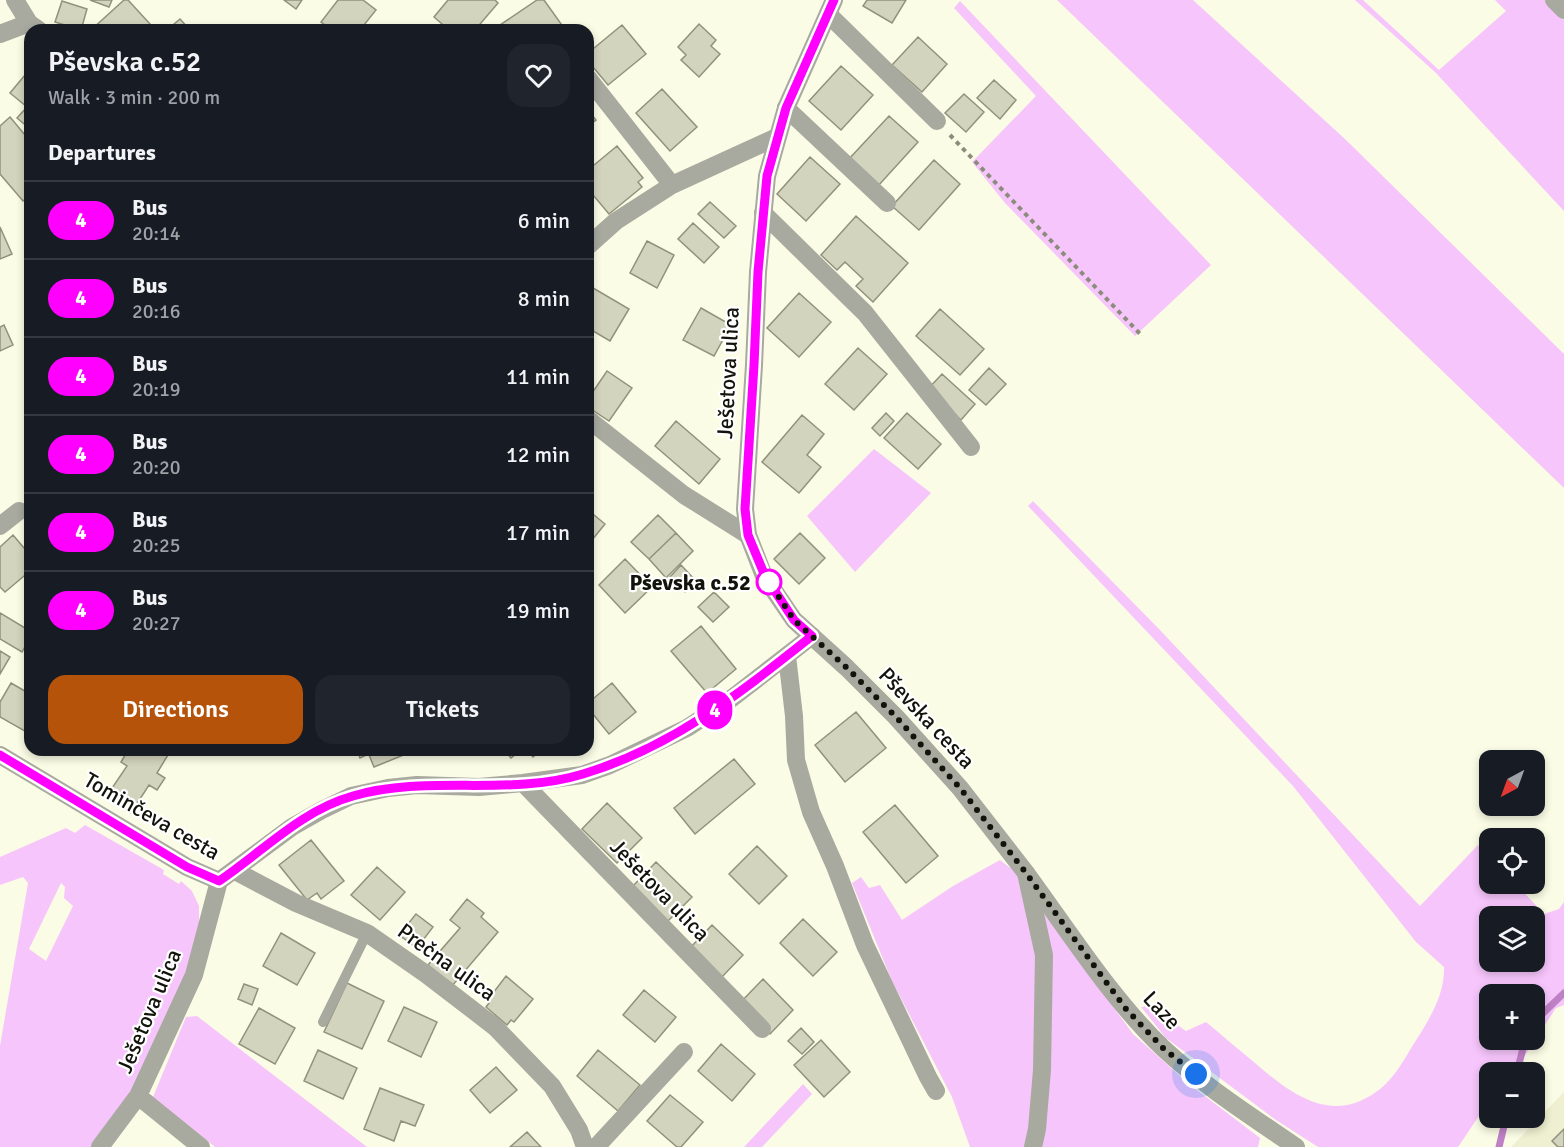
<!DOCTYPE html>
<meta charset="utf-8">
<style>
:root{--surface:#171b24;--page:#20242c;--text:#f1f3f6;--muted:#9ea1a6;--line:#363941;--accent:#b45309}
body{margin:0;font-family:Signika,sans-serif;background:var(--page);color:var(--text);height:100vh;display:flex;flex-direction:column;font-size:22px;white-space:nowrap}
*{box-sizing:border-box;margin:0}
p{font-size:20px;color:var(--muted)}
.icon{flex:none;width:33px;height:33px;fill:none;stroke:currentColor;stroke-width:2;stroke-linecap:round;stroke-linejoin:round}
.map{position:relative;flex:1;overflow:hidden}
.sheet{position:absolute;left:24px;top:24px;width:570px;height:732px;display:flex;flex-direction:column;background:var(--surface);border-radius:18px;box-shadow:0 3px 9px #0003}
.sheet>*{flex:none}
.badge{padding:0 12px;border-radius:20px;font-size:21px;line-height:39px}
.needle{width:39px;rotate:221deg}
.buttons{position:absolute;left:1479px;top:750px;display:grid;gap:12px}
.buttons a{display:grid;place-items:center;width:66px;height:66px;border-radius:12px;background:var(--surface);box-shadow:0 3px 9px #0003;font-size:30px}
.you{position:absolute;width:30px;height:30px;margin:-15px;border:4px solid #fff;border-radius:50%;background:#1a73e8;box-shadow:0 0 0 9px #1a73e833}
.map>.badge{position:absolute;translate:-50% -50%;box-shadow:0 0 0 3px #fff}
h2{padding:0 24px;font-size:22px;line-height:54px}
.round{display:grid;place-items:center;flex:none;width:63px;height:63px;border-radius:18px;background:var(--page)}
.headline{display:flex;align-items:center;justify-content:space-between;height:102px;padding:0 24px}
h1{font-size:28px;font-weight:600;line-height:45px}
.action{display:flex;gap:12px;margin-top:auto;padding:12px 24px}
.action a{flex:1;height:69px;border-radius:18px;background:var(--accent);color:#fff;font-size:24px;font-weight:600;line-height:69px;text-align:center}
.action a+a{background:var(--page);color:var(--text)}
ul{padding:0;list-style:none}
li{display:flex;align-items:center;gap:18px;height:78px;padding:0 24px;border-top:2px solid var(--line)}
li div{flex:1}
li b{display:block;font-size:22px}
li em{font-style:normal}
li .badge{min-width:66px;font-weight:700;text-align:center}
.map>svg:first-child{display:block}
</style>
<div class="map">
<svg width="1564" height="1147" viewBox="0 0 1564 1147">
<rect width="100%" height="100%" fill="#fbfce5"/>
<path fill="#eff0d1" d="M1564,1092V1147H1511Z"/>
<path fill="#f6c5fb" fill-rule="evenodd" d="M1057,0H1193L1345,139L1564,354V488Z
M1355,0H1363L1439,70L1506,11L1495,0H1545L1564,20V211L1436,73Z
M960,1L1211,265L1135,336L1005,203L972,162L1036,96L954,8Z
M874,449L931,493L855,572L807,516Z
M1033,501L1159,629L1420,906L1478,845L1489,856L1490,884H1516L1544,914L1559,909L1564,902V1005L1556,1008L1514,1072H1490L1489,1101L1458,1147H1318L1276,1120L1166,1038L1141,1007L1150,1006L1186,1031L1206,1022C1223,1036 1239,1050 1255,1063C1290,1093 1330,1125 1376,1092C1391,1082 1401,1065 1410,1050C1426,1024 1445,998 1444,967L1416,942L1293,786L1028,506ZM1490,916H1534V962H1490ZM1534,994V1040H1490V994Z
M85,825L164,870L163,874L179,884L181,881L192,891L199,906V922L189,971L128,1098L91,1147H0V1046L28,883L23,877L0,885V857L66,828L75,833ZM61,883L65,887L64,898L73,906L46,961L29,949Z
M1000,860L1009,867L1026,873L1032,896L1133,1034L1189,1084L1260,1138L1258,1147H970L952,1097L892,981L852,883L861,877L869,888L880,885L902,920L953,886Z
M197,1016L367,1147H215L153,1097L186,1017Z
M803,1084L812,1094L762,1147H744Z"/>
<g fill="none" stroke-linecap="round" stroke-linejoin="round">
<path stroke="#bf81c5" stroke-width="7" d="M1534,1022L1564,993
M1517,1072L1525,1040
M1499,1147L1506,1118"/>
</g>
<path fill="#d3d4bd" stroke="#91927c" stroke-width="1.5" d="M90,0H112L109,7Z
M124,0H128L150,24L144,30H91Z
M284,0H302L296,9Z
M338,0H363L376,10L360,30H332L321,22Z
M448,0H495L498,3L475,30H449L434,17Z
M537,0H544L564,28L561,30H503L500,25Z
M867,0H906L892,23L863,6Z
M62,1L87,9L81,30L55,22Z
M180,19L190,30H167Z
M699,24L716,40L711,46L720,54L699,77L681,60L686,55L678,47Z
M622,25L646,54L608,85L588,61V53Z
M918,37L947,64L922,92L892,65Z
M841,66L873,95L841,130L809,101Z
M30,69V129L17,118L27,107L10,93Z
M994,80L1016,100L1000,119L977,98Z
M662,89L697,127L670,151L636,113Z
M964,94L984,112L966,132L945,113Z
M588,110L596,120L588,126Z
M889,116L918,142L878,186L848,160Z
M10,117L30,141V195L23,201L0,174V126Z
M617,146L643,178L638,182L642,187L609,214L588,189V170Z
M810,157L840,184L806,221L777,194Z
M934,160L960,184L919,230L892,206Z
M710,202L736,226L724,238L698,214Z
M856,216L908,263L873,302L856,286L863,279L845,262L837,270L821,255Z
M693,223L719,247L704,263L678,239Z
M0,227L12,254L0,259Z
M647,241L674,255L657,288L630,273Z
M588,285L629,309L610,341L588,328Z
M799,293L831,322L799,357L767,328Z
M701,308L731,325L714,356L683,340Z
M940,309L984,349L960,375L916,336Z
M4,325L13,345L0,351V327Z
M858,348L887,374L854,410L825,384Z
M989,368L1006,384L986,405L969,390Z
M607,371L632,388L609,421L588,407V399Z
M942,374L975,404L961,420L928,389Z
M886,413L894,421L880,436L872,428Z
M907,413L941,444L918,469L884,438Z
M802,415L824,434L807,455L821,467L799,493L762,462Z
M676,421L720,459L699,484L655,446Z
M588,510L605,524L588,545Z
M658,515L676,533L649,559L631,542Z
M676,533L693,551L666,578L649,559Z
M800,533L825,558L799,584L774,559Z
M13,535L30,555V571L5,592L0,587V547Z
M625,559L652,587L625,613L599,585Z
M681,565L696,581L685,592L670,577Z
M714,592L729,607L713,622L698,607Z
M0,613L30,631V638L22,652L0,639Z
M701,626L736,669L707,693L671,651Z
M0,651L10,657L0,674Z
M11,683L30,694V734L0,717V702Z
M612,683L636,712L609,734L588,708V703Z
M856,712L886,748L845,782L815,745Z
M128,750H171L157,773L165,778L157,790L149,785L131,813L106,797L127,766L121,762Z
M357,750H367L369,754L360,758Z
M367,750H411V752L374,767Z
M504,750H521L511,758Z
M527,750H541L533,757Z
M734,759L755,784L695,834L674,808Z
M607,803L642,838L617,863L582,829Z
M895,805L938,856L906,883L863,832Z
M311,840L344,881L321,899L317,893L307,900L279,865Z
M757,846L787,876L759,904L729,874Z
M656,862L692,897L667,922L632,887Z
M377,867L405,892L380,920L351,895Z
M467,899L484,913L481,917L498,932L452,986L428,965L460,928L450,920Z
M416,914L433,927L417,948L399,935Z
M803,919L837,952L813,976L780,943Z
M712,925L743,955L719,980L688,950Z
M281,933L315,953L297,985L263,966Z
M506,976L533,999L514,1022L511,1020L507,1025L486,1007L489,1003L487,1001Z
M763,979L793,1010L770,1034L739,1004Z
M347,983L384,1001L362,1049L324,1032Z
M244,984L258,989L252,1005L238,999Z
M644,990L676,1017L655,1042L623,1015Z
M404,1007L437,1022L421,1057L388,1041Z
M259,1008L295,1028L275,1064L239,1044Z
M801,1028L814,1042L802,1054L788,1041Z
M821,1040L850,1072L824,1097L794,1065Z
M721,1044L755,1074L732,1101L698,1071Z
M318,1050L357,1068L343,1099L304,1081Z
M598,1050L640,1085L618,1111L577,1076Z
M496,1067L517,1090L490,1113L470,1090Z
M380,1088L424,1105L415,1126L401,1121L394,1141L364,1129Z
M670,1095L703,1122L681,1147H677L647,1121Z
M1564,1129V1147H1558L1552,1141Z
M527,1132L541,1147H510Z"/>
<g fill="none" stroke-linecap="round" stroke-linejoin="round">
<path stroke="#8b8c7c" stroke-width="4" stroke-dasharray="4.5 4.5" stroke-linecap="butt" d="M950,135L1142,336"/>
<path stroke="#a8a99f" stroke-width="10" d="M323,1022L367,933"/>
<path stroke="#a8a99f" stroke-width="18" d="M15,0L29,23L39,30
M1554,0L1564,10
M828,14L937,121
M0,34L29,23
M588,78L672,185L777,137
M786,108L887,203
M763,213L865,313L971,447
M588,246L616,221L672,185
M588,419L684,495L748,535
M0,526L19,511
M787,656L794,716L796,760L811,812L835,866L865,945L928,1077L936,1091
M0,755L187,867L219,881
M523,783L762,1029
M235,871L296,903L367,933L426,974L495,1027L552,1086L579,1130L585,1147
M1026,873C1068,930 1112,1000 1164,1049C1204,1086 1251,1116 1296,1147
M138,1096L201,1147
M100,1147L138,1096L194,975L219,881L292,827L322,810L351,796L388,788L417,785L479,787L523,783L582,775L610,765L687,728L727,702L812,636
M596,1147L684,1052"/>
<path stroke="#a8a99f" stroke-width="18" d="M834,0L786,108L767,176L758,272L754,365L745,509L748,535L764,576L794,620L847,668L896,717L960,788L1026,873L1044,955L1042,1070L1037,1129L1033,1147"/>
</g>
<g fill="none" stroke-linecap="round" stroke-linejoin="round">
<g stroke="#fff" stroke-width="14">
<path id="line" d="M0,755L187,867L219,881C262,852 302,810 353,796C428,774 508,797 583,774C673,747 740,693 812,636L794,620L765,576L748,535L745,509L754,365L758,272L767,176L786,108L834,0"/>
</g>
<use href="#line" stroke="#f0f" stroke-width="9"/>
<path stroke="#12130b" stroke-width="6" stroke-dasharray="0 10.8" d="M769,582L765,576L794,620L847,668L896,717L960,788L1026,873L1126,1009L1164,1049L1196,1074"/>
</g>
<circle fill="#fff" stroke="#f0f" stroke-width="3" cx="769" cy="582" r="12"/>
<g text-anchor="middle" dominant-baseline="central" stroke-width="4.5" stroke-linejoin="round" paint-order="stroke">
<g font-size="22" fill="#12130b" stroke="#fff">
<text transform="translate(728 373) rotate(-87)">Ješetova ulica</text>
<text transform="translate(927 718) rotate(47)">Pševska cesta</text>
<text transform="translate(152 816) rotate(30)">Tominčeva cesta</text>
<text transform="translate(660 890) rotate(46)">Ješetova ulica</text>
<text transform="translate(447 962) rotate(36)">Prečna ulica</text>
<text transform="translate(1162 1010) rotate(47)">Laze</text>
<text transform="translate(149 1011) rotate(-67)">Ješetova ulica</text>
</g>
<g font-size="22" font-weight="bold" fill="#12130b" stroke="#fff" text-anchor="end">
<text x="751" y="582">Pševska c.52</text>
</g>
</g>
</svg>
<div class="buttons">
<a><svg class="needle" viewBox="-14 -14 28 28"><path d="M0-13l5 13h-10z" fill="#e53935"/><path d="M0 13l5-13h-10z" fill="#9ea1a6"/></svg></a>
<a><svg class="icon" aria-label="locate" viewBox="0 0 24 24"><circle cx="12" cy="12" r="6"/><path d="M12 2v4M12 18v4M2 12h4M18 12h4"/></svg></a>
<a><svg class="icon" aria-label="layers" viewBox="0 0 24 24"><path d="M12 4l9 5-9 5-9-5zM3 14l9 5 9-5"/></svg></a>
<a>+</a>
<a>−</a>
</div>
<div class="you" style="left:1196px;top:1074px"></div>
<b class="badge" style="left:715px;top:710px;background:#f0f;color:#fff">4</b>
<section class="sheet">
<div class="headline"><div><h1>Pševska c.52</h1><p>Walk · 3 min · 200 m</p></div><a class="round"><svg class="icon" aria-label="heart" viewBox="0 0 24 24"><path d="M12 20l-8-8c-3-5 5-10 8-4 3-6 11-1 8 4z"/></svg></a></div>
<h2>Departures</h2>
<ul>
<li><span class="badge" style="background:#f0f;color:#fff">4</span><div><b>Bus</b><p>20:14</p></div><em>6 min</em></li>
<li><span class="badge" style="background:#f0f;color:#fff">4</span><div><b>Bus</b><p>20:16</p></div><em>8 min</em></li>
<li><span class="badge" style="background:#f0f;color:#fff">4</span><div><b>Bus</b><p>20:19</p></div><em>11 min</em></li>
<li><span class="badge" style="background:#f0f;color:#fff">4</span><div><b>Bus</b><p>20:20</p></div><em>12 min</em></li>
<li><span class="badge" style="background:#f0f;color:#fff">4</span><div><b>Bus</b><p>20:25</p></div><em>17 min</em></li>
<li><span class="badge" style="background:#f0f;color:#fff">4</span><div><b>Bus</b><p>20:27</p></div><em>19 min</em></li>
</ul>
<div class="action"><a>Directions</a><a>Tickets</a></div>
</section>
</div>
